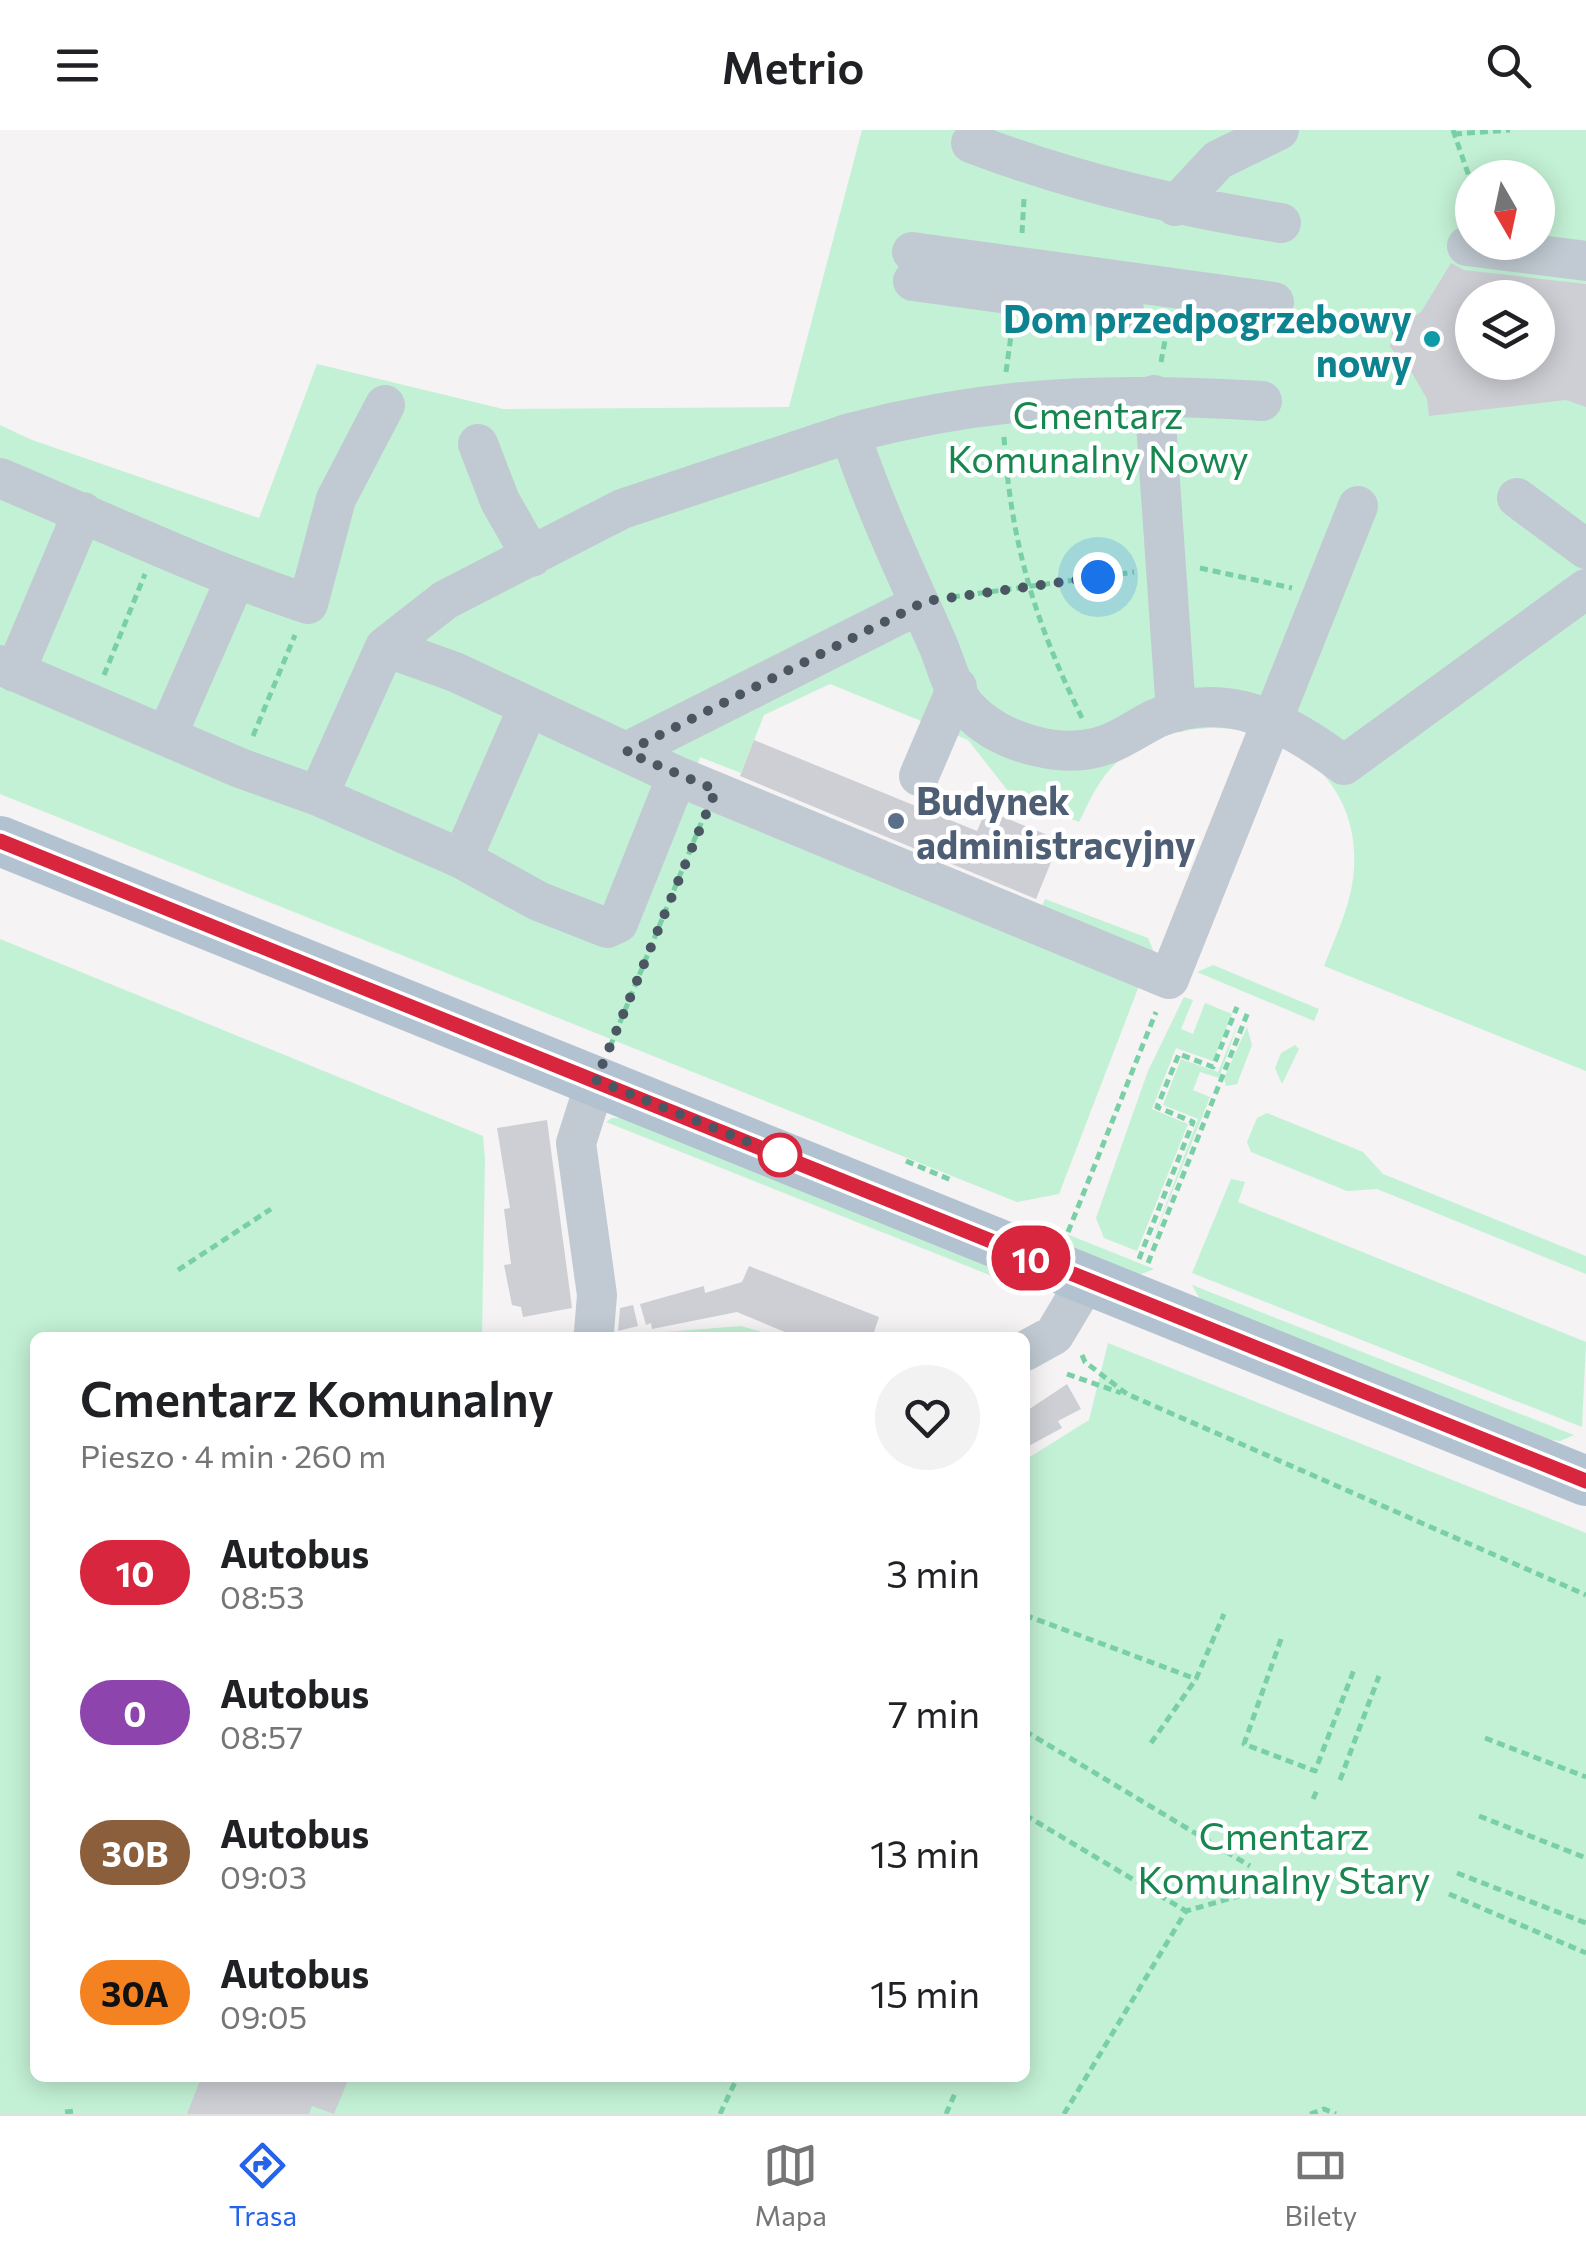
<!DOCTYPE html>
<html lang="pl">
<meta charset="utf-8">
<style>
:root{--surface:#fff;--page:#f2f2f2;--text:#202124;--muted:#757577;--line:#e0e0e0;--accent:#2563eb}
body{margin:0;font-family:Commissioner,sans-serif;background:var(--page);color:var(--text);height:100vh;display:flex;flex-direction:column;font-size:38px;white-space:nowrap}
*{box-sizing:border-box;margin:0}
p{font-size:32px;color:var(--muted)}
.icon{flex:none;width:55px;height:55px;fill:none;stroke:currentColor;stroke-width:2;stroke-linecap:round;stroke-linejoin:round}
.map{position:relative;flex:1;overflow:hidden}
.drawer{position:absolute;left:30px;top:1202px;width:1000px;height:750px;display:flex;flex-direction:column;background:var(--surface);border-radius:15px;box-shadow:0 5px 25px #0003}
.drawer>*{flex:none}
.badge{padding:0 20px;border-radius:32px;font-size:35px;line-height:65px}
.needle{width:65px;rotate:171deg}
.controls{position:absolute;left:1455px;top:30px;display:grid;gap:20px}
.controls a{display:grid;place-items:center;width:100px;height:100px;border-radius:50%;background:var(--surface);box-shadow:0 5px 25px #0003;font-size:50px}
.you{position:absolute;width:50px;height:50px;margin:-25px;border:8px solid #fff;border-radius:50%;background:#1a73e8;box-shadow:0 0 0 15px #1a73e833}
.map>.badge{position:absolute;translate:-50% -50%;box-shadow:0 0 0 5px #fff}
.round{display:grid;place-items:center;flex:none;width:105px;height:105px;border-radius:52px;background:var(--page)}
.summary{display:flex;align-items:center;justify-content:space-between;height:170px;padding:0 50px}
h1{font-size:48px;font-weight:600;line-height:75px}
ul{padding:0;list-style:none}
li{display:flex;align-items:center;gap:30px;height:140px;padding:0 50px}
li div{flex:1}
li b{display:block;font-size:38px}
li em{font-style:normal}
li .badge{min-width:110px;font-weight:700;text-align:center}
header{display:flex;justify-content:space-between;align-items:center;height:130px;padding:0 50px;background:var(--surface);font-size:45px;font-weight:600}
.menu{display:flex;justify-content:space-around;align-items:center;height:140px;border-top:2px solid var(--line);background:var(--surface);font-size:28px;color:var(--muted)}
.menu a{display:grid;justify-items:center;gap:5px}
.menu .on{color:var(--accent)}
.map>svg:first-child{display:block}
</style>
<header><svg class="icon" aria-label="menu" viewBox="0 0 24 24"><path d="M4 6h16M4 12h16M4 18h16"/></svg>Metrio<svg class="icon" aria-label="search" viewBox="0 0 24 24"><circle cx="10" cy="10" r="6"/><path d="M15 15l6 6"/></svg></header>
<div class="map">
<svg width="1586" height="1984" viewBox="0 0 1586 1984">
<rect width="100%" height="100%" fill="#f5f3f3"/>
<path fill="#c3f1d5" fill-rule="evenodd" d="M862,0H1586V941L1324,836C1335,808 1349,779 1353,749C1370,618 1220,556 1121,629C1101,644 1090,670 1079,692L1012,666L968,610L830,554L764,585L741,643L700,627L685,671L1139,856L1059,1064L1017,1072L0,664V295L32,310L259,388L317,234L503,279L789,277ZM1472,48H1538V112H1472ZM1472,168H1538V232H1472Z
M1045,769L1148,808L1156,827L1041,779Z
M0,809L483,1006L485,1029L482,1207L35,1208V1948H1025V1330L1089,1290L1108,1213L1586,1403V1984H0Z
M1213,835L1319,879L1314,891L1197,842Z
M1184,867L1193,870L1181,899L1193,904L1205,873L1232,884L1213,931L1176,918L1152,979L1188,994L1137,1121L1104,1108L1096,1088L1148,941Z
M1239,890L1219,948L1200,942L1193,960L1210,967L1147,1125L1198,989L1163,975L1181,929L1218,942Z
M1247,897L1252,915L1237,954L1226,956L1224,948Z
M1295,915L1299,919L1282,954L1275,938L1281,923Z
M1267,983L1363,1022L1383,1044L1586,1126V1144L1377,1059L1347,1061L1251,1022L1247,1012L1257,988Z
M612,988H623L1004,1143L1002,1150L606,992Z
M1231,1049L1245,1052L1238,1072L1586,1212L1582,1297L1192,1143Z
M1064,1103L1154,1139L1137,1146L1044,1110Z
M1192,1155L1574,1305L1560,1311L1544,1309L1201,1171Z
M741,1196L780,1207L534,1208L576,1201L616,1206Z"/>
<path fill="#cdcfd5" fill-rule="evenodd" d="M1451,133L1464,140L1586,154V277L1566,270L1429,286L1427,269L1412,243L1390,217L1392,202L1421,182ZM1472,168H1538V232H1472Z
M754,610L977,701L986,680L1060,710L1036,769L740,646Z
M547,990L572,1178L523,1187L521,1177L512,1175L504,1135L511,1134L504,1079L510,1078L497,998Z
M749,1136L879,1187L872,1208H799L737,1182L652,1199L651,1193L646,1195L640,1174L704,1156L705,1163L742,1152Z
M633,1175L638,1196L618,1201L620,1178Z
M1067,1254L1081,1279L1058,1291L1062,1298L1025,1318V1282Z
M201,1948H349L334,1984L312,1976L309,1984H187Z"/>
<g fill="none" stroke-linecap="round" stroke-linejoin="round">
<path stroke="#7ad0a6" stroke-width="5" stroke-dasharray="8 5" stroke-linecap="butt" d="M1453,0L1472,55
M1454,4L1510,0
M1022,103L1024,69
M1161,232L1169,189
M1006,242L1012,198
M1004,307C1011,414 1035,492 1082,588
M1200,438L1292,458
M952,467L1134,442
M104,545L145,444
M253,606L295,505
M610,917L702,691
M906,1031L951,1050
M1068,1102L1156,882
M1139,1129L1193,992L1157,977L1179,924L1213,937L1237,877
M1148,1133L1248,882
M178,1140L271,1079
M1082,1225L1085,1232L1127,1264L1586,1465
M1067,1244L1121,1263
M1025,1485L1196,1549
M1281,1509L1244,1614L1315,1641L1355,1537
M1025,1601L1250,1736
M1485,1608L1586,1647
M1151,1613L1196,1549L1224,1484
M1340,1650L1379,1546
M1313,1669L1318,1658
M1025,1685L1186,1781
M1479,1686L1586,1728
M1457,1743L1586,1793
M1449,1764L1586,1823
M65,1982L75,1981
M720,1984L737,1948
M946,1984L956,1961
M1064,1984L1186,1781L1253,1762
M1310,1984L1324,1979L1336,1984"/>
<path stroke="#c1cad2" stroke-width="40" d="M971,13C1073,52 1173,76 1281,93
M1175,76L1218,30L1279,0
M1467,116L1586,131
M912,122L1274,172
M913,151L1124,180
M1154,265L1176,582
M1262,271C1114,262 994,265 850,303C874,376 907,445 938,515C946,534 953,563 967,578C999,613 1063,631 1108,614C1124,608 1139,597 1155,589C1226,558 1287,592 1344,635L1586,459
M478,314L500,371L532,427
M0,348C103,391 202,439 308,474L336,369L385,275
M1517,368L1586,419
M385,517L455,542L677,646L1169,849L1358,376
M0,535L240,638L318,666L462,729L538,771L607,798L618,793L677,646
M15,542L83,382
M167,605L235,450
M626,622L920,474
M919,646L957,557
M318,666L385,517L445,470L622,379L850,303
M462,729L528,578
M594,1202L597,1165L576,1013L596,950
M1025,1221L1054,1205L1087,1150"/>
<path stroke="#b3c2d1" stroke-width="50" d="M0,711L1586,1351"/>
</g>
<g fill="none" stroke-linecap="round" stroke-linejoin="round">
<g stroke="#fff" stroke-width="22">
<path id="line" d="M0,711L1586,1351"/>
</g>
<use href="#line" stroke="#d7263d" stroke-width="15"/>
<path stroke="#4a5661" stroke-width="10" stroke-dasharray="0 18" d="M780,1025L596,950L716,660L626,622L926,471L1098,447"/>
</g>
<circle fill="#0f9aa8" stroke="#fff" stroke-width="4" cx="1432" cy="209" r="10"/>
<circle fill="#5c6f8a" stroke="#fff" stroke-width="4" cx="896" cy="691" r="10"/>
<circle fill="#fff" stroke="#d7263d" stroke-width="5" cx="780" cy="1025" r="20"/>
<g text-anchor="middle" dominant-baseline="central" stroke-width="9" stroke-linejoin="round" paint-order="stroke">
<g font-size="38" font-weight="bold" fill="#0d838f" stroke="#fff" text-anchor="end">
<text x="1412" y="187">Dom przedpogrzebowy<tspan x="1412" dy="44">nowy</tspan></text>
</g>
<g font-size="38" fill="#17864f" stroke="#fff">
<text x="1098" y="283">Cmentarz<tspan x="1098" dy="44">Komunalny Nowy</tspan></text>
<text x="1284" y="1704">Cmentarz<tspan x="1284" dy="44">Komunalny Stary</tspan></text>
</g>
<g font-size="38" font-weight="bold" fill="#4e5e75" stroke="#fff" text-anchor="start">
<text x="916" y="669">Budynek<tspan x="916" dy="44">administracyjny</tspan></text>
</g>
</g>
</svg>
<div class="controls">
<a><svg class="needle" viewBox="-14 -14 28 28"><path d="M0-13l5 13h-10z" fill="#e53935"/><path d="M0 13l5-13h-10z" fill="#757577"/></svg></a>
<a><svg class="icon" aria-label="layers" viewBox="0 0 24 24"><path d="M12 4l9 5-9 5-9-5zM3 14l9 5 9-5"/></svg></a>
</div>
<div class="you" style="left:1098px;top:447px"></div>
<b class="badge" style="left:1031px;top:1128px;background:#d7263d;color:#fff">10</b>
<section class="drawer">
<div class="summary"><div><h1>Cmentarz Komunalny</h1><p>Pieszo · 4 min · 260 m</p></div><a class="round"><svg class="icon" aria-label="heart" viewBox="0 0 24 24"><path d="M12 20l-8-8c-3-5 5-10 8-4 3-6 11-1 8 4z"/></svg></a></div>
<ul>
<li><span class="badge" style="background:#d7263d;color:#fff">10</span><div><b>Autobus</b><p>08:53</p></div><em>3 min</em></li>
<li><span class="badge" style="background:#8e44ad;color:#fff">0</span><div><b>Autobus</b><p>08:57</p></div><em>7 min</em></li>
<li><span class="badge" style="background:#8b5e3c;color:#fff">30B</span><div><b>Autobus</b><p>09:03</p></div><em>13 min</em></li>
<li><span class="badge" style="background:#f58220;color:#111">30A</span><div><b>Autobus</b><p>09:05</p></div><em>15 min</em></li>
</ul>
</section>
</div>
<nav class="menu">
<a class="on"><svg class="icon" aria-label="directions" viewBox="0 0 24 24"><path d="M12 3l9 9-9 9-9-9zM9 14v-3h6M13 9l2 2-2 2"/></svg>Trasa</a>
<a><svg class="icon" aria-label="map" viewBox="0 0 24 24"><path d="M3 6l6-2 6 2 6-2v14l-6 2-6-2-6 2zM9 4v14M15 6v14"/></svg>Mapa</a>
<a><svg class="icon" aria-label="tickets" viewBox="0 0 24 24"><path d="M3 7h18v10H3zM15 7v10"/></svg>Bilety</a>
</nav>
